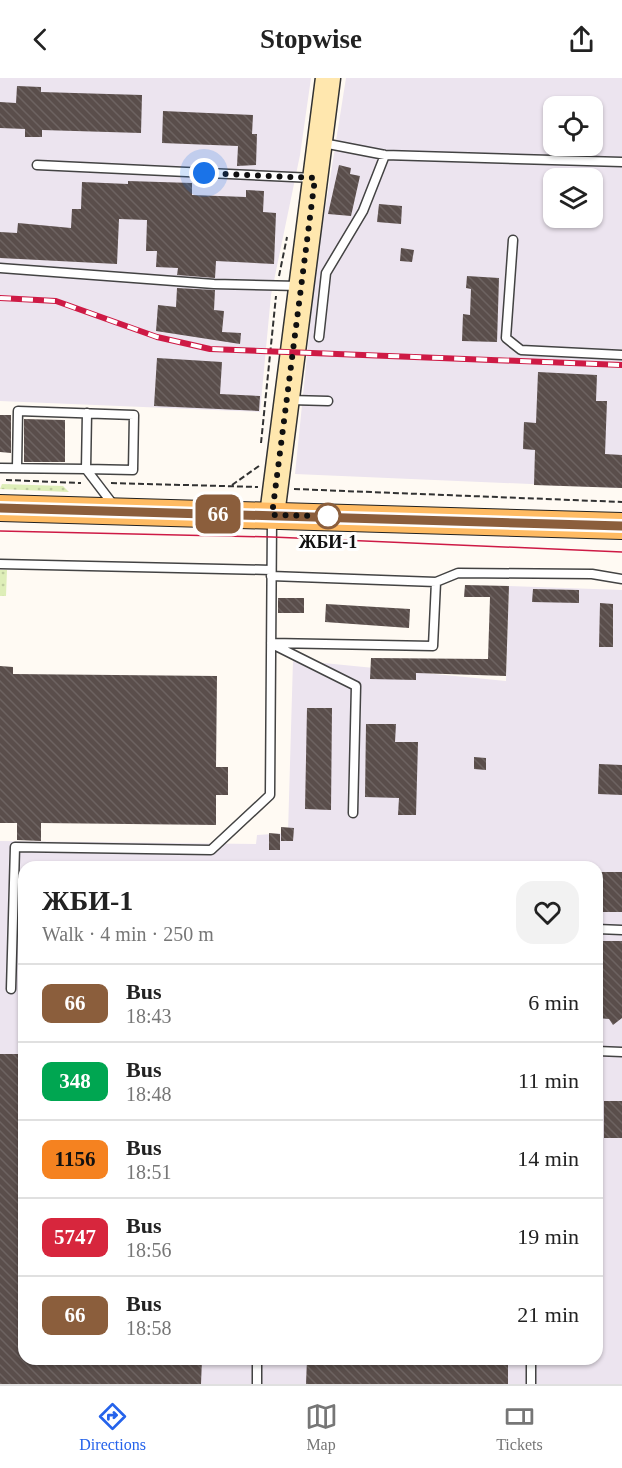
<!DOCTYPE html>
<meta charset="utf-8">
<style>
:root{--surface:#fff;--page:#f2f2f2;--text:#222;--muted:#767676;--line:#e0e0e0;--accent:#2563eb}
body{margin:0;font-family:Georgia,serif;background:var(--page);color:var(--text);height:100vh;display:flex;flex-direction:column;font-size:22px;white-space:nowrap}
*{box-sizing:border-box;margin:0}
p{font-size:20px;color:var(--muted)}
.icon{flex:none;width:33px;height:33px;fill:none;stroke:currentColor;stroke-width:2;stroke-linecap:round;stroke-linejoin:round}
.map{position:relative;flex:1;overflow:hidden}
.side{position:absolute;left:18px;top:783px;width:585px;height:504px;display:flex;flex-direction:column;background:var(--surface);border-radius:18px;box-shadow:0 2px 4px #0004}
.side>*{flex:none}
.badge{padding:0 12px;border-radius:9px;font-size:21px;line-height:39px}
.fabs{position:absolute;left:543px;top:18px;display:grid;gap:12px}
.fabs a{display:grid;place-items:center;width:60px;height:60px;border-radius:12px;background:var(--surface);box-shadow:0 2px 4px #0004;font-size:30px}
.you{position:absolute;width:30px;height:30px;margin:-15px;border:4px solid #fff;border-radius:50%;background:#1a73e8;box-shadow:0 0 0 9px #1a73e833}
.map>.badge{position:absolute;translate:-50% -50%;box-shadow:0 0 0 3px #fff}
.round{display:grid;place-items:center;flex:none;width:63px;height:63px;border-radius:18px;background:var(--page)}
.head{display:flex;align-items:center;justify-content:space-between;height:102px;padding:0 24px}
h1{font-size:28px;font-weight:800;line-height:45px}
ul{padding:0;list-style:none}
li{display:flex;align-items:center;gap:18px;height:78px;padding:0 24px;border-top:2px solid var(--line)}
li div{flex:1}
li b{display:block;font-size:22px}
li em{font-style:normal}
li .badge{min-width:66px;font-weight:700;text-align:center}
header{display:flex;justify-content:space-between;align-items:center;height:78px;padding:0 24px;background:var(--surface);font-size:27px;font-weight:800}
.dock{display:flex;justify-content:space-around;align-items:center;height:84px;border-top:2px solid var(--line);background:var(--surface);font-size:16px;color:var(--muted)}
.dock a{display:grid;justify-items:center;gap:3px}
.dock .active{color:var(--accent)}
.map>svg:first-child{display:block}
</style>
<header><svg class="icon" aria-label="back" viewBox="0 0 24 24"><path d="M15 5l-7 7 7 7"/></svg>Stopwise<svg class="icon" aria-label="share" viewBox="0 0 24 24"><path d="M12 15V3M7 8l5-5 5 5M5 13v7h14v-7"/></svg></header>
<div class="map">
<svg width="622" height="1306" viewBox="0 0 622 1306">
<defs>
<pattern id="grass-dots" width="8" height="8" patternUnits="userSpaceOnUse" patternTransform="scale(1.5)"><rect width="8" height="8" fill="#deeeb8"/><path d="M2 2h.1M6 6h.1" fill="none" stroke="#bdcb9d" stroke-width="1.8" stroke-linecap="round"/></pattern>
<pattern id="building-back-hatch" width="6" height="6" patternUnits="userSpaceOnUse" patternTransform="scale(1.5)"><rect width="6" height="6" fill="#5a4e4b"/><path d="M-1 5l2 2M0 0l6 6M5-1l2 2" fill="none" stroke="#6d6361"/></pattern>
</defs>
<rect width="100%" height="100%" fill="#fffaf3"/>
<path fill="#ece4ef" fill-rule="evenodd" d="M0,0H311L300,77L271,217L260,334L0,323Z
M346,0H622V410L295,396L316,189ZM554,28H592V68H554ZM554,100H592V140H554Z
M509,508L622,512V1306H0V763L256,766L257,757L288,755L293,582L506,603ZM24,789H597V1281H24Z"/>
<path fill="url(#grass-dots)" d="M2,406L63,408L69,414L0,411Z
M0,492H7L6,518H0Z"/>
<path fill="url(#building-back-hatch)" d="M17,8L41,9V14L142,17L141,55L42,52V59H25V51L0,50V24L16,25Z
M163,33L253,37L252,56H257L256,87L237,88L238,68L162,65Z
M339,87L351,90L350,96L360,98L351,138L328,136Z
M128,103L192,105V117L246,119V112L264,113L263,134L276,135L274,186L216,183L215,200L177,197L178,190L156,189L157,173H146L147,142L119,141L117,186L0,180V154L17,155L18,145L71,150L72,131H81L82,104L128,106Z
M379,126L402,128L401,146L377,144Z
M401,170L414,172L412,184L400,183Z
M467,198L499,200L497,264L462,263L463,236L470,237L471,211L466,210Z
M177,210L215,212L214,232L224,233L222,254L241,255L240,266L156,253L158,227L176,229Z
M157,280L222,284L220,316L260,318L259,333L154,328Z
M538,294L597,297L596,323H607L605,376L622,377V410L534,407L535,372L523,371L524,344L536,345Z
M0,337H11V375L0,374Z
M24,341L65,342V384H24Z
M465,507L509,508L506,598L416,595V602L370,601L371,580L488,581L490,519H464Z
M533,511L579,512V525L532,524Z
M278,520H304V535H278Z
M600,525L613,526V569H599Z
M326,526L410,531L409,550L325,544Z
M0,588L13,589V596L217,598L216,689H228V717H216V747L41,745V763L17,762V745H0Z
M307,630H332L331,732L305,731Z
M366,646H396L395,664H418L416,737H398L399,720L365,719Z
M474,679L486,680V692L474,691Z
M599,686L622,687V717L598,716Z
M281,749L294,750L293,763H281Z
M269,755L280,756V772H269Z
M597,794H622V834H597Z
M597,863H622V940L613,947L609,941L597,940Z
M0,976H24V1281H202L201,1306H0Z
M604,1023H622V1060H604Z
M307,1281H508V1306H306Z"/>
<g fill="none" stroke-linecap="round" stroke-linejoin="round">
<g stroke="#434343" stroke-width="11">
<path id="lane" d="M323,65L385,77L622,84
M37,87L314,100
M513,162L506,260L521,272L622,277
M0,190L214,206L299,208
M319,259L326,195L363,133L385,77
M290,322L328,323
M17,389L18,333L134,337L133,392L86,391L87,335
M0,390L86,391L115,429
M0,486L271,492
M271,498L436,504L458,495L592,496L622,501
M271,565L433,568L436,504
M274,567L356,608L353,735
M597,851L622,852
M11,911L15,769L211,772L270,717L272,441
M597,973L622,974
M257,1306V1281
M531,1306V1281"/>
</g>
<g stroke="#323232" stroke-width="27">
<path id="secondary" d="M272,437L328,0"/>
</g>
<g stroke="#212121" stroke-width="28">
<path id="primary" d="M0,430L622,448"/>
</g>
<path stroke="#323232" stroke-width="2" stroke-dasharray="6 3" stroke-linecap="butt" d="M279,198L287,159
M261,365L276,218
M6,402L81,405
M111,405L258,409
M232,407L259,388
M294,411L622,424"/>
<use href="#lane" stroke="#fff" stroke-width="8"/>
<use href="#secondary" stroke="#ffe7ae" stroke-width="24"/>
<use href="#primary" stroke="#ffbb63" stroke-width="26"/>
<path stroke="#ce1a45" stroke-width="1.5" d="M0,453L272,459L622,474"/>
<g stroke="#ce1a45" stroke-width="6">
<path id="rail" d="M0,220L56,223L157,259L210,271L622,287"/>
</g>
<use href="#rail" stroke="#fff" stroke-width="4" stroke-dasharray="11" stroke-linecap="butt"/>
</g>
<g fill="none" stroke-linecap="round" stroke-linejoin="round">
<g stroke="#fff" stroke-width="14">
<path id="line" d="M0,430L622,448"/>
</g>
<use href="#line" stroke="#8b5e3c" stroke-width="9"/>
<path stroke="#101010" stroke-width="6" stroke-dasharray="0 10.8" d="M204,95L315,100L272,437L328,438"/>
</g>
<circle fill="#fff" stroke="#8b5e3c" stroke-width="3" cx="328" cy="438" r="12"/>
<g text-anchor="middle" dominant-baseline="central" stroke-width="6" stroke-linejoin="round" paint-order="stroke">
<g font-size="18" font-weight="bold" fill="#101010" stroke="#fff">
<text x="328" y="464">ЖБИ-1</text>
</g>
</g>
</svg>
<div class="fabs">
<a><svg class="icon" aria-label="locate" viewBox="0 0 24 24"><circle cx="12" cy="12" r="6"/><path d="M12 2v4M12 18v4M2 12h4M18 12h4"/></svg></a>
<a><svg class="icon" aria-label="layers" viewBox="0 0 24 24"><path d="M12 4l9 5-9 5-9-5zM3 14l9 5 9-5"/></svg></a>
</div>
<div class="you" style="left:204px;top:95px"></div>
<b class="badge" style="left:218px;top:436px;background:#8b5e3c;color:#fff">66</b>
<section class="side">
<div class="head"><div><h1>ЖБИ-1</h1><p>Walk · 4 min · 250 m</p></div><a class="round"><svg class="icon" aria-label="heart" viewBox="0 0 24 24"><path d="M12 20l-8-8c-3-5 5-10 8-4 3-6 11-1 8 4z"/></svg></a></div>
<ul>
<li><span class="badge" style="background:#8b5e3c;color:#fff">66</span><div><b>Bus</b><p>18:43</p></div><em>6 min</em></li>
<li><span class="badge" style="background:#00a651;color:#fff">348</span><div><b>Bus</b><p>18:48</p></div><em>11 min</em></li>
<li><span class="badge" style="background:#f58220;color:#111">1156</span><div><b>Bus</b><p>18:51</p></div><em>14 min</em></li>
<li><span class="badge" style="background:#d7263d;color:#fff">5747</span><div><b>Bus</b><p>18:56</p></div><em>19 min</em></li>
<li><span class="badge" style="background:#8b5e3c;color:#fff">66</span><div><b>Bus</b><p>18:58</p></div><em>21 min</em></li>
</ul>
</section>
</div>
<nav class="dock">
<a class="active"><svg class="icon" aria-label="directions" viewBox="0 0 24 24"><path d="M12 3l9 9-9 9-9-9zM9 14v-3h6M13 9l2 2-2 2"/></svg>Directions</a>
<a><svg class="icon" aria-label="map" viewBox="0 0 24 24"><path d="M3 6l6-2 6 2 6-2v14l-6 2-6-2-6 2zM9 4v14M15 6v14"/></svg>Map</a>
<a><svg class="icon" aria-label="tickets" viewBox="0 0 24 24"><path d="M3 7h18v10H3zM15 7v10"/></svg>Tickets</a>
</nav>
